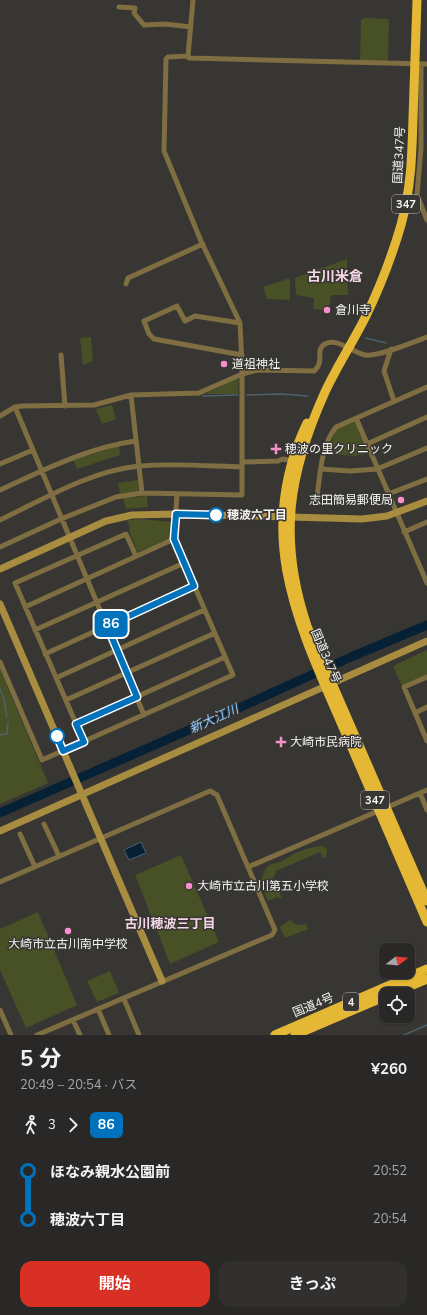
<!DOCTYPE html>
<html lang="ja">
<meta charset="utf-8">
<style>
:root{--surface:#292826;--page:#31302e;--text:#f1f3f6;--muted:#a5a6a7;--line:#454443;--accent:#d93025}
body{margin:0;font-family:"Nunito Sans","Noto Sans JP",sans-serif;background:var(--page);color:var(--text);height:100vh;display:flex;flex-direction:column;font-size:15px;white-space:nowrap}
*{box-sizing:border-box;margin:0}
p{font-size:13px;color:var(--muted)}
.icon{flex:none;width:22px;height:22px;fill:none;stroke:currentColor;stroke-width:2;stroke-linecap:round;stroke-linejoin:round}
.map{position:relative;height:1035px;overflow:hidden}
.panel{display:flex;flex-direction:column;background:var(--surface);flex:1}
.panel>*{flex:none}
.badge{padding:0 8px;border-radius:6px;font-size:14px;line-height:26px}
.needle{width:26px;rotate:74deg}
.tools{position:absolute;left:379px;top:943px;display:grid;gap:8px}
.tools a{display:grid;place-items:center;width:36px;height:36px;border-radius:8px;background:var(--surface);box-shadow:0 1px 3px #0004,0 0 0 1px var(--line);font-size:20px}
.map>.badge{position:absolute;translate:-50% -50%;box-shadow:0 0 0 2px #fff}
.legs{display:flex;align-items:center;gap:6px;height:44px;padding:0 20px;font-size:13px}
.legs p{margin-inline-start:auto}
.headline{display:flex;align-items:center;justify-content:space-between;height:68px;padding:0 20px}
h1{font-size:22px;font-weight:700;line-height:30px}
.primary-button{display:flex;gap:8px;margin-top:auto;padding:8px 20px}
.primary-button a{flex:1;height:46px;border-radius:12px;background:var(--accent);color:#fff;font-size:16px;font-weight:700;line-height:46px;text-align:center}
.primary-button a+a{background:var(--page);color:var(--text)}
ul{padding:0 20px;list-style:none}
li{display:flex;align-items:center;gap:14px;height:48px;font-size:15px}
li i{display:grid;place-items:center;width:6px;height:100%;margin:0 5px;background:currentColor}
li i::after{content:'';width:10px;height:10px;margin:-5px;border:3px solid;border-radius:50%;background:var(--surface)}
li p{margin-inline-start:auto}
li:first-child i{background:linear-gradient(#0000 50%,currentColor 0)}
li:last-child i{background:linear-gradient(currentColor 50%,#0000 0)}
.map>svg:first-child{display:block}
</style>
<div class="map">
<svg width="427" height="1035" viewBox="0 0 427 1035">
<rect width="100%" height="100%" fill="#373633"/>
<path fill="#485126" d="M364,18L389,19L388,61L360,60L361,20Z
M347,259L348,295H331L329,311L313,309L314,298L296,295L295,278Z
M290,278V300L267,299L263,287Z
M91,337L93,361L83,365L80,338Z
M236,379L239,380L238,394H205Z
M112,405L116,419L102,424L96,409Z
M351,421L356,422L369,453L355,456L327,454L336,429Z
M119,446L120,455L77,469L73,460Z
M138,480L139,489L137,492L120,494L118,483Z
M147,496L148,507L126,509L123,498Z
M141,519L171,522V538L138,552L129,531L130,528L127,520Z
M427,650V675L402,686L393,666Z
M0,669L48,783L0,804Z
M322,846L327,849L326,858L322,857L320,852L276,871L273,879L282,898L281,899L277,897L268,901L260,881C264,876 263,871 267,867C271,862 277,864 282,861C294,853 307,847 322,846Z
M181,855L219,942L170,964L135,875Z
M38,912L77,1005L26,1028L0,970V929Z
M290,920L297,925L306,924L308,929L285,938L280,927Z
M110,971L119,993L97,1002L87,981Z"/>
<path fill="#062036" stroke="#4e606e" d="M141,842L146,853L129,860L124,850Z"/>
<g fill="none" stroke-linecap="round" stroke-linejoin="round">
<path stroke="#4e606e" stroke-width="1.5" d="M366,338L386,343
M247,395L281,394L308,396
M203,396L238,395
M0,689L4,699L7,718
M0,735L7,734L8,723
M404,1035L427,1025"/>
<path stroke="#062036" stroke-width="9" d="M0,813L232,711L351,657L427,625"/>
<path stroke="#7f6e41" stroke-width="5" d="M119,7L135,8L134,13L144,25L165,24L191,27
M188,56L189,58L427,64
M421,64V148L417,195L427,220
M126,284L128,278L203,244
M240,323L195,316L185,321L177,306L144,321L149,334L154,339L242,355
M391,349L384,371L394,401
M61,355L65,406
M427,387L336,427C321,445 320,475 317,497L359,499L383,496L427,479
M131,395L142,493
M15,407L144,715
M0,416L15,407L22,406L94,405L131,395L199,393L242,374L258,370L314,371C326,361 314,350 325,344C337,337 353,353 365,355C379,357 413,342 427,337
M356,418L427,583
M367,444L427,417
M243,462L278,461L283,459L293,461
M0,464L33,450
M321,469L350,471L377,469L427,448
M0,490C44,470 87,448 135,441
M0,520C44,499 90,471 139,466C173,463 208,466 242,467
M404,532L427,522
M0,547L61,519L116,497L142,493L242,495V366L240,323L201,241L164,151L166,59L168,57L188,56L193,0
M25,607L174,539
M35,630L184,563
M45,654L194,586
M0,662L42,760L233,675L174,539L177,494
M427,677L404,687L427,741
M56,678L204,610
M66,700L215,633
M415,713L427,707
M76,724L225,657
M84,742L15,583L126,534L136,556
M420,793L427,810
M44,824L59,856
M20,834L35,867
M248,867L427,790
M0,882L210,791L217,795L275,930L272,935L37,1035
M124,999L139,1035
M98,1009L109,1035
M0,1010L11,1035
M73,1020L80,1035"/>
<path stroke="#a88c40" stroke-width="7" d="M0,569L106,521L132,515L176,514L362,519L387,516L427,501
M0,604L162,981
M0,831L427,641"/>
<path stroke="#e4b834" stroke-width="9" d="M417,0C416,39 414,79 413,118C412,155 411,189 401,225C392,256 380,287 366,316C353,342 337,366 325,392C288,474 278,539 307,626L427,901
M307,423C251,540 303,633 349,741C375,801 401,862 427,922
M391,994L427,979
M275,1035L427,969
M295,1035L386,996"/>
</g>
<g fill="none" stroke-linecap="round" stroke-linejoin="round">
<g stroke="#fff" stroke-width="9">
<path id="line-1" d="M57,736L63,751L84,742L76,724L137,697L107,626L194,586L174,539L176,514L216,515"/>
</g>
<use href="#line-1" stroke="#0072bc" stroke-width="6"/>
</g>
<g fill="#f790cd" stroke="#373633" stroke-width="1.5">
<circle cx="327" cy="310" r="4"/>
<circle cx="224" cy="364" r="4"/>
<path d="M274 443h4v4h4v4h-4v4h-4v-4h-4v-4h4z"/>
<circle cx="401" cy="500" r="4"/>
<path d="M279 736h4v4h4v4h-4v4h-4v-4h-4v-4h4z"/>
<circle cx="189" cy="886" r="4"/>
<circle cx="68" cy="931" r="4"/>
</g>
<g fill="#fff" stroke="#0072bc" stroke-width="2">
<circle cx="216" cy="515" r="7"/>
<circle cx="57" cy="736" r="7"/>
</g>
<g text-anchor="middle" dominant-baseline="central" stroke-width="3" stroke-linejoin="round" paint-order="stroke">
<g fill="#373633" stroke="#bcbbb9" stroke-width="1">
<rect x="392" y="195" width="28" height="18" rx="3"/>
<rect x="361" y="791" width="28" height="18" rx="3"/>
<rect x="343" y="993" width="16" height="18" rx="3"/>
</g>
<g font-size="11" font-weight="bold" fill="#f5f4f2">
<text x="406" y="204">347</text>
<text x="375" y="800">347</text>
<text x="351" y="1002">4</text>
</g>
<g font-size="12" fill="#f5f4f2" stroke="#373633">
<text transform="translate(399 155) rotate(-87)">国道347号</text>
<text transform="translate(326 656) rotate(67)">国道347号</text>
<text transform="translate(313 1005) rotate(-23)">国道4号</text>
</g>
<g font-size="12" fill="#f5f4f2" stroke="#373633" text-anchor="start">
<text x="335" y="310">倉川寺</text>
<text x="232" y="364">道祖神社</text>
<text x="285" y="449">穂波の里クリニック</text>
<text x="393" y="500" text-anchor="end">志田簡易郵便局</text>
<text x="290" y="742">大崎市民病院</text>
<text x="197" y="886">大崎市立古川第五小学校</text>
<text x="68" y="944" text-anchor="middle">大崎市立古川南中学校</text>
</g>
<g font-size="12" font-weight="bold" fill="#f5f4f2" stroke="#373633" text-anchor="start">
<text x="227" y="515">穂波六丁目</text>
</g>
<g font-size="13" font-style="italic" fill="#92c9fe" stroke="#373633">
<text transform="translate(214 719) rotate(-24)">新大江川</text>
</g>
<g font-size="13" font-weight="bold" fill="#f6d7e8" stroke="#373633">
<text x="170" y="924">古川穂波三丁目</text>
</g>
<g font-size="14" font-weight="bold" fill="#f6d7e8" stroke="#373633">
<text x="335" y="276">古川米倉</text>
</g>
</g>
</svg>
<div class="tools">
<a><svg class="needle" viewBox="-14 -14 28 28"><path d="M0-13l5 13h-10z" fill="#e53935"/><path d="M0 13l5-13h-10z" fill="#a5a6a7"/></svg></a>
<a><svg class="icon" aria-label="locate" viewBox="0 0 24 24"><circle cx="12" cy="12" r="6"/><path d="M12 2v4M12 18v4M2 12h4M18 12h4"/></svg></a>
</div>
<b class="badge" style="left:111px;top:624px;background:#0072bc;color:#fff">86</b>
</div>
<section class="panel">
<div class="headline"><div><h1>5 分</h1><p>20:49 – 20:54 · バス</p></div><b>¥260</b></div>
<div class="legs"><svg class="icon" aria-label="walk" viewBox="0 0 24 24"><circle cx="13" cy="4" r="2"/><path d="M13 8l-2 6 4 7M11 14l-3 7M7 12l3-4h3l4 4"/></svg>3<svg class="icon" aria-label="forward" viewBox="0 0 24 24"><path d="M9 5l7 7-7 7"/></svg><b class="badge" style="background:#0072bc;color:#fff">86</b></div>
<ul>
<li><i style="color:#0072bc"></i><b>ほなみ親水公園前</b><p>20:52</p></li>
<li><i style="color:#0072bc"></i><b>穂波六丁目</b><p>20:54</p></li>
</ul>
<div class="primary-button"><a>開始</a><a>きっぷ</a></div>
</section>
